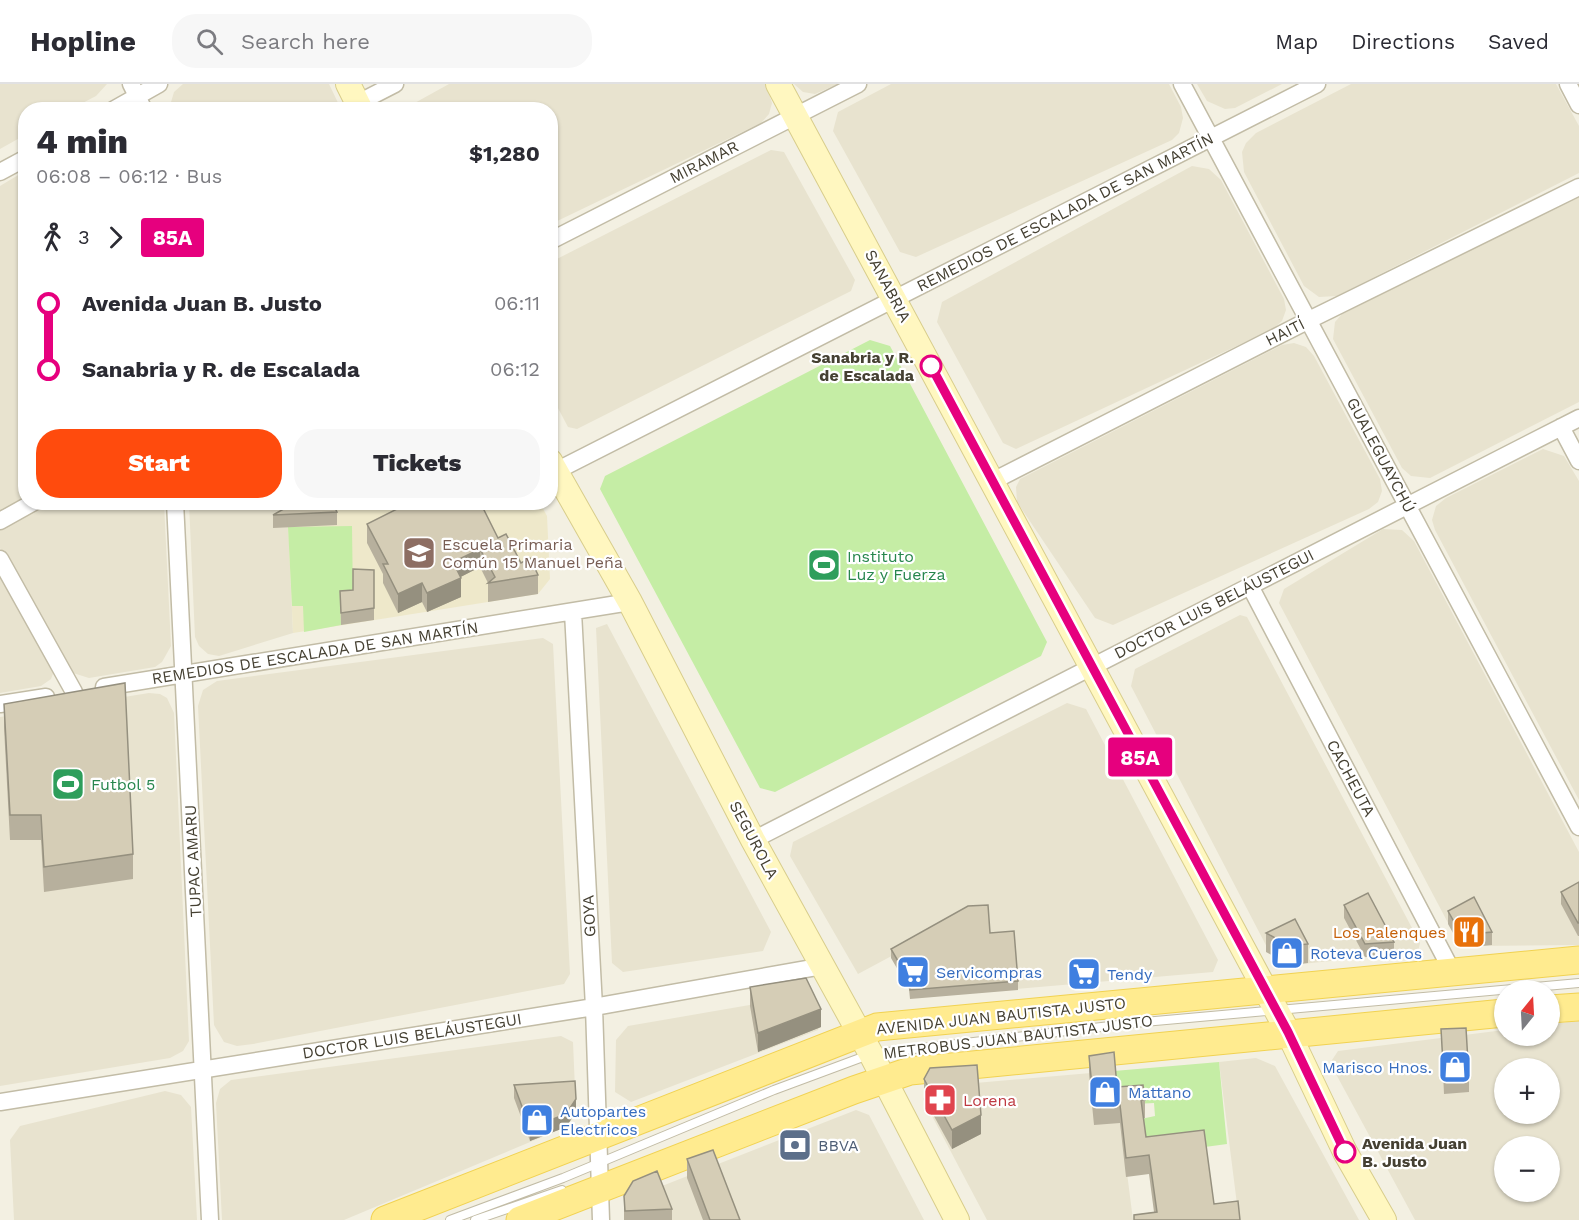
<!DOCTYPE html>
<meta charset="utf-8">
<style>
:root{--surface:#fff;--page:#f7f7f7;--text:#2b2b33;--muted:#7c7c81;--line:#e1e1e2;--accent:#ff4b0d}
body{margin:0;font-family:"Work Sans",sans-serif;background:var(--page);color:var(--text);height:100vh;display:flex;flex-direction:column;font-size:22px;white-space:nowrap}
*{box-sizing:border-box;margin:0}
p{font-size:20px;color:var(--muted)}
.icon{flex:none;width:33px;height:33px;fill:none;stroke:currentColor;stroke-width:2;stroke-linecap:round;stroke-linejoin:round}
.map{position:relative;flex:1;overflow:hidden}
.details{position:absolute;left:18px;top:18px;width:540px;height:408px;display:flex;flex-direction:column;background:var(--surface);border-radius:24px;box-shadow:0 2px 4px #0004}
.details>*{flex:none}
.badge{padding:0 12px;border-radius:4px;font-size:21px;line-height:39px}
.needle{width:39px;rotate:18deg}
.fabs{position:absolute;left:1494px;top:896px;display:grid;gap:12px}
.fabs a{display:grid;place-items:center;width:66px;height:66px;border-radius:50%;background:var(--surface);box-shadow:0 2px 4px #0004;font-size:30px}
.map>.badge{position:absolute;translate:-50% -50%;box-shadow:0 0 0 3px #fff}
.legs{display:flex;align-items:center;gap:9px;height:66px;padding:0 18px;font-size:20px}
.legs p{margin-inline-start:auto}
.summary{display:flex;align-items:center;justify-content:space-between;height:102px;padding:0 18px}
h1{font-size:33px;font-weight:800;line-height:45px}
.cta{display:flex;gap:12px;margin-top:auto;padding:12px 18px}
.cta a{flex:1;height:69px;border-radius:24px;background:var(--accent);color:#fff;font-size:24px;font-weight:800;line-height:69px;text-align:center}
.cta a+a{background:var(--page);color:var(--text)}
ul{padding:0 18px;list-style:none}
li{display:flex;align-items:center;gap:21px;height:66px;font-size:22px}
li i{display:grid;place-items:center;width:9px;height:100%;margin:0 8px;background:currentColor}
li i::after{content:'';width:15px;height:15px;margin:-8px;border:4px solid;border-radius:50%;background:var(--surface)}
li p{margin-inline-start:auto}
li:first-child i{background:linear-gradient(#0000 50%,currentColor 0)}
li:last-child i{background:linear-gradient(currentColor 50%,#0000 0)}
header{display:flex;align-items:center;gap:36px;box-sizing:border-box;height:84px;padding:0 30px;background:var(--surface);border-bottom:2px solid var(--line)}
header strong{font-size:28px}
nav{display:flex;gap:33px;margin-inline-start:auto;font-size:21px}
.search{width:420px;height:54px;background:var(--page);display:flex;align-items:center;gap:15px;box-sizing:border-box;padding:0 21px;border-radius:24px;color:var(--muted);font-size:22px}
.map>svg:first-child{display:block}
</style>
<header>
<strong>Hopline</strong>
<div class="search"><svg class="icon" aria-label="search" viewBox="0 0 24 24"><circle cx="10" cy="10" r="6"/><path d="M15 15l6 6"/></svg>Search here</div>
<nav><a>Map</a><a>Directions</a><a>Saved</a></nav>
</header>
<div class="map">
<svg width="1579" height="1136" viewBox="0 0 1579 1136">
<rect width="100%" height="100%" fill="#f3f0e2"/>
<path fill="#e8e3cf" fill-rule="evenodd" d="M0,0H107L96,12L71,25L26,26L25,51L0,65Z
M183,0H329L341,25H169L174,8Z
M449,0H766L772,19L769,30L761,39L551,140L550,26H402Z
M794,0H838L815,10L803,8Z
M891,0H1169L1181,23L1183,34L1179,49L1172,56L916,173L900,168L833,47L838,28Z
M1197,0H1282L1235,24L1225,25L1207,17Z
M1351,0H1556L1579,42V89L1337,212L1319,213L1304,202L1244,88L1242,68L1246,59L1256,49Z
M771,66L784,68L855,196L851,207L577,345L568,343L551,311V178Z
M1192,82L1209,85L1221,96L1284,215L1286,226L1282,237L1273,245L1016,365L1003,359L937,238L942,218Z
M25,87V418L0,432V102Z
M1579,110V318L1430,394L1411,392L1402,384L1333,255L1335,238L1342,230Z
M1294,259L1306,263L1314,272L1380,395L1382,407L1378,418L1369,425L1113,541L1095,534L1017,418L1016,403L1020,395L1282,261Z
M1543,365L1564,372L1579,397V716L1435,446L1432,436L1436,422L1446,414Z
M42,419H164L171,562L162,578L155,583L89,594L73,589L64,581L0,464V441Z
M189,419H320L288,436L293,549L219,572L208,570L199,562L195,553Z
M1383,445L1402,446L1414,457L1579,768V861L1472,862L1456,854L1279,519L1284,505Z
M0,483L54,587L51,595L41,602L0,609Z
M1240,531L1247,533L1420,859L1418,868L1292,881L1270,869L1131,602L1135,585Z
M607,540L771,848L763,867L623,888L612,879L596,544Z
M543,554L553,560L570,890L564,900L253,960L237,962L224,958L214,941L198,622L203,606L217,597Z
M149,609L160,610L167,614L174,629L189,957L183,967L170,974L0,1002V633Z
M1067,619L1086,625L1218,876L1213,888L994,907L968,831L858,890L790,772L793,758Z
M802,912L806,913L821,940L818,946L631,1018L615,1008L616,956L628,942Z
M1579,937V1136H1415L1330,979L1338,967L1504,946V951H1550V940ZM1504,984H1550V1029H1504ZM1504,1062H1550V1107H1504Z
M561,952L573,958L576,1029L566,1043L344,1136H222L216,1019L220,1005L231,996Z
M1256,974L1275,982L1359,1136H1239L1219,978Z
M1114,987L1133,1136H987L923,1015L930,1003Z
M165,1007L181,1011L191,1023L197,1136H14L10,1056L20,1042Z
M856,1026L869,1031L924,1136H624V1130L634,1113Z"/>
<path fill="#eee8ca" d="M320,419H540L547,432L550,495L538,510L293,549L288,436Z"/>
<path fill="#c5eda5" d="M870,256L890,262L1047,558L1041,572L775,708L760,704L600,405L605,392Z
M352,442L353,519L340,520L341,541L304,548L303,522H292L288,443Z
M1219,978L1227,1060L1146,1071L1141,1035L1155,1032L1154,1019L1117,1021L1114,987Z"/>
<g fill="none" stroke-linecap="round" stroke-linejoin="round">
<g stroke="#c2bca6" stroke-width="10">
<path id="lane" d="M450,1136L563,1094L774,1006L871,970L1144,938L1579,899
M475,1136L562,1106"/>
</g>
<g stroke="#c2bca6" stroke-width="19">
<path id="street" d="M131,0L144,26
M1182,0L1579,743
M1568,0L1579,21
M358,19L395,0
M113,26L159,0
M0,88L26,74
M550,157L858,0
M1561,343L1579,377
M556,387L1317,0
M993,397L1309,236L1579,103
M175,418L210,1136
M0,437L34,418
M0,475L74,608
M1250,502L1452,887
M573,528L594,923L601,1136
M104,603L630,518
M0,620L46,613
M753,756L1579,334
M0,1018L594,923L823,882"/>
</g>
<g stroke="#d8cd8b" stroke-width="26">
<path id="secondary" d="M348,0L361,26
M778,0L1288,948L1345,1068L1384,1136
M550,377L630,518L753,756L871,970L957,1136"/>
</g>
<g stroke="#f1d252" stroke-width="29">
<path id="primary" d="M1550,925L1579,923
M385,1136L877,943L1579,876
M520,1136L854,1006L910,987L1504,929"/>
</g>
<use href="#lane" stroke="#fff" stroke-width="8"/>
<use href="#street" stroke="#fff" stroke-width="16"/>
<use href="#secondary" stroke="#fff7c0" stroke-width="24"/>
<use href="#primary" stroke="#ffeb8f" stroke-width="27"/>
</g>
<path fill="#b7b09d" d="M337,428V441L273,444V431Z
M367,440L498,454L521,479L538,491V510L488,518V499L480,483L460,493L461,513L427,528L422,518L398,529L383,499V490L367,459Z
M374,486V536L341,541L340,507L353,506Z
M4,620L133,770V795L44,808L41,756H10L4,644Z
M1579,798V852H1578L1561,820V808Z
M1344,821L1394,858V870L1365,873L1344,834Z
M1448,827L1492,848V861L1471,863L1457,856L1448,840Z
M990,849L1018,897V906L910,915L909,905L891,874V865Z
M1266,849L1308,860V879L1290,881L1266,868Z
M750,903L821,943L758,968L750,922Z
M1441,945L1469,995V1008L1444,1010Z
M1089,972L1117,1003L1145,1016V1034H1143L1146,1053L1214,1120L1240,1136H1134V1131L1154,1128L1149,1090L1126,1093L1120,1039L1094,1041L1089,990Z
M924,995L981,1050L952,1065L924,1014Z
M514,1001L576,1028L566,1043L530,1057L514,1014Z
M687,1075L740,1136H703L687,1094Z
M624,1112L672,1125V1136H624Z"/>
<path fill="#95907f" d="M480,465V483L453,497V478Z
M461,494V513L427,528V509Z
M422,499V518L398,529V510Z
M821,925V943L758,968V949Z
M576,1015V1028L566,1043L530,1057V1044Z
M981,1031V1050L952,1065V1046Z"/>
<path fill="#d5cdb6" stroke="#95907f" stroke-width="1.5" d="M296,418H332L337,428L273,431Z
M411,418H480L498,454L506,450L521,479L530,474L538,491L488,499L495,493L480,465L453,478L461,494L427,509L422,499L398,510L383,480H388L367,440Z
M353,485L374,486V524L341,529L340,507L353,506Z
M125,599L133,770L44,783L41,731H10L4,620Z
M1579,798V839H1578L1561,808Z
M1368,809L1394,858L1365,860L1344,821Z
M1474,813L1492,848L1471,850L1457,843L1448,827Z
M988,821L990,849L1014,847L1018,897L910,906L909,896L891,865L968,822Z
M1295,835L1308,860L1290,862L1266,849Z
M806,894L821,925L758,949L750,903Z
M1466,944L1469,995L1444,997L1441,945Z
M1114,968L1117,1003L1143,1001L1145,1016H1141L1146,1053L1204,1046L1214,1120L1238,1117L1240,1136H1134V1131L1157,1128L1149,1071L1126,1074L1120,1021L1094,1023L1089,972Z
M977,981L981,1031L952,1046L924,995L930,984Z
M575,997L576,1015L566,1030L530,1044L514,1001Z
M713,1066L740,1136H710L687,1075Z
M657,1087L672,1125L625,1127L624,1112L633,1097Z"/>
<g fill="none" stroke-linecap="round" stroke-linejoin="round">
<g stroke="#fff" stroke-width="14">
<path id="line-1" d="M931,282L1288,948L1345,1068"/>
</g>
<use href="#line-1" stroke="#e6007e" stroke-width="9"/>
</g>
<defs>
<g id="school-square" transform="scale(1.725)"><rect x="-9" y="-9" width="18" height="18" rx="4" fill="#8d6e63" stroke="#fff"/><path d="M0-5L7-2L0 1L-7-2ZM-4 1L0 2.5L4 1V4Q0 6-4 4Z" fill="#fff"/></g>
<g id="stadium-square" transform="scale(1.725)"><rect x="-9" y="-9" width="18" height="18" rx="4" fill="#2e9e5b" stroke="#fff"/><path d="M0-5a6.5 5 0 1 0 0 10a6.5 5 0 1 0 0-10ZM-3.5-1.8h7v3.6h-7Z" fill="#fff"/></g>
<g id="restaurant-square" transform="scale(1.725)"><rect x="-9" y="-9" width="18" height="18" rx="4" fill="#e8710a" stroke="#fff"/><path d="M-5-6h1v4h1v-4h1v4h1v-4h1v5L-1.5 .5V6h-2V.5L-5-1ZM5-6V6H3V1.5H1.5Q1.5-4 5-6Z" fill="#fff"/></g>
<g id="shop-square" transform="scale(1.725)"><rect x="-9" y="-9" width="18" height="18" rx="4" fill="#3f7fe0" stroke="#fff"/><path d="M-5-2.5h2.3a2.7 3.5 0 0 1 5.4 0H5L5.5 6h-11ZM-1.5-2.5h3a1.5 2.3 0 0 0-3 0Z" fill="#fff"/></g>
<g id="supermarket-square" transform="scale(1.725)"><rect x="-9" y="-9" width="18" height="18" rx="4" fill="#3f7fe0" stroke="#fff"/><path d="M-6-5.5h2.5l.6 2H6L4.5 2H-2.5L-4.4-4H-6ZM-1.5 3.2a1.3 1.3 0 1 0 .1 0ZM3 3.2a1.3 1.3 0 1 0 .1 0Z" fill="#fff"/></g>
<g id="pharmacy-square" transform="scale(1.725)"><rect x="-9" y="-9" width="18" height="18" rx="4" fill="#e0444e" stroke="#fff"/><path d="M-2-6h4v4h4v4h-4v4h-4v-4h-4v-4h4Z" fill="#fff"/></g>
<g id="bank-square" transform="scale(1.725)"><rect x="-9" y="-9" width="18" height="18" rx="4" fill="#5c6f8a" stroke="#fff"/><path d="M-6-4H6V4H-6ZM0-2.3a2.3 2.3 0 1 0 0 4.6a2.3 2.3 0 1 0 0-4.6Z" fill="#fff"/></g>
</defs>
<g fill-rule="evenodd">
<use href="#school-square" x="419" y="469"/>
<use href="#stadium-square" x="824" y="481"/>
<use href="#stadium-square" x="68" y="700"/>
<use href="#restaurant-square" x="1469" y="848"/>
<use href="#shop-square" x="1287" y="869"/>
<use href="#supermarket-square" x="913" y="888"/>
<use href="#supermarket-square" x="1084" y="890"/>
<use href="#shop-square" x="1455" y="983"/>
<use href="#shop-square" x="1105" y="1008"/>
<use href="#pharmacy-square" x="940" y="1016"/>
<use href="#shop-square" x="537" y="1036"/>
<use href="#bank-square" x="795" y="1061"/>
</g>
<g fill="#fff" stroke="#e6007e" stroke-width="3">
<circle cx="931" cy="282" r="10"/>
<circle cx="1345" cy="1068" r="10"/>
</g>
<g text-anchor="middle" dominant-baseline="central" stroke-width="4.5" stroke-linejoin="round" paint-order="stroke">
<g font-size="16" fill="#454032" stroke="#fff">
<text transform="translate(704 78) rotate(-27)">MIRAMAR</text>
<text transform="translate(1065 128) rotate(-27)">REMEDIOS DE ESCALADA DE SAN MARTÍN</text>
<text transform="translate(888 202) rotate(62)">SANABRIA</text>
<text transform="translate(1285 248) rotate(-27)">HAITÍ</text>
<text transform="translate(1381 371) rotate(62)">GUALEGUAYCHÚ</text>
<text transform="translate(1214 520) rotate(-27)">DOCTOR LUIS BELÁUSTEGUI</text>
<text transform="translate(315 569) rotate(-9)">REMEDIOS DE ESCALADA DE SAN MARTÍN</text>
<text transform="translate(1351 694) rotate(62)">CACHEUTA</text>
<text transform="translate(754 756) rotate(62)">SEGUROLA</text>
<text transform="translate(193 777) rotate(-93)">TUPAC AMARU</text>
<text transform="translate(589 832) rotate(-93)">GOYA</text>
<text transform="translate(1001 932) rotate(-6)">AVENIDA JUAN BAUTISTA JUSTO</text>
<text transform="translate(412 952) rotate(-9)">DOCTOR LUIS BELÁUSTEGUI</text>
<text transform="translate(1018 953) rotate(-7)">METROBUS JUAN BAUTISTA JUSTO</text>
</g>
<g font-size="16" font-weight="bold" fill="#454032" stroke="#fff" text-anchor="end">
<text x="914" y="273">Sanabria y R.<tspan x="914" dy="18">de Escalada</tspan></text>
<text x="1362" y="1059" text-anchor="start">Avenida Juan<tspan x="1362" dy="18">B. Justo</tspan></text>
</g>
<g font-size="16" fill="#785e54" stroke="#fff" text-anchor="start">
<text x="442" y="460">Escuela Primaria<tspan x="442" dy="18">Común 15 Manuel Peña</tspan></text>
</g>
<g font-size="16" fill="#27864d" stroke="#fff" text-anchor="start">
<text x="847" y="472">Instituto<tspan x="847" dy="18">Luz y Fuerza</tspan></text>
<text x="91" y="700">Futbol 5</text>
</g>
<g font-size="16" fill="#c56008" stroke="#fff" text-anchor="end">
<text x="1446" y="848">Los Palenques</text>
</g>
<g font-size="16" fill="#366cbe" stroke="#fff" text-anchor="start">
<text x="1310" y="869">Roteva Cueros</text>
<text x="936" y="888">Servicompras</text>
<text x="1107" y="890">Tendy</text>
<text x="1432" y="983" text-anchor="end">Marisco Hnos.</text>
<text x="1128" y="1008">Mattano</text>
<text x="560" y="1027">Autopartes<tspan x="560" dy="18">Electricos</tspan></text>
</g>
<g font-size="16" fill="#be3a42" stroke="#fff" text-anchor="start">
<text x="963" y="1016">Lorena</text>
</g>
<g font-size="16" fill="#4e5e75" stroke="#fff" text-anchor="start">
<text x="818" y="1061">BBVA</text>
</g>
</g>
</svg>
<div class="fabs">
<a><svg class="needle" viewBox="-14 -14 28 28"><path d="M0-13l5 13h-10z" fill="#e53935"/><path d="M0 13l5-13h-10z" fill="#7c7c81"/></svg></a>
<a>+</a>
<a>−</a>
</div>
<b class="badge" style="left:1140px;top:673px;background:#e6007e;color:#fff">85A</b>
<section class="details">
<div class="summary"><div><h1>4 min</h1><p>06:08 – 06:12 · Bus</p></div><b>$1,280</b></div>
<div class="legs"><svg class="icon" aria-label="walk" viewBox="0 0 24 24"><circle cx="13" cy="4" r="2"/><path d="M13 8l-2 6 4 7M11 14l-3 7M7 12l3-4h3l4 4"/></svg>3<svg class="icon" aria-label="forward" viewBox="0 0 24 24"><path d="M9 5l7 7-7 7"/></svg><b class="badge" style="background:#e6007e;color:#fff">85A</b></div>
<ul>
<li><i style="color:#e6007e"></i><b>Avenida Juan B. Justo</b><p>06:11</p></li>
<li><i style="color:#e6007e"></i><b>Sanabria y R. de Escalada</b><p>06:12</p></li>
</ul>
<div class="cta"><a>Start</a><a>Tickets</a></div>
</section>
</div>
